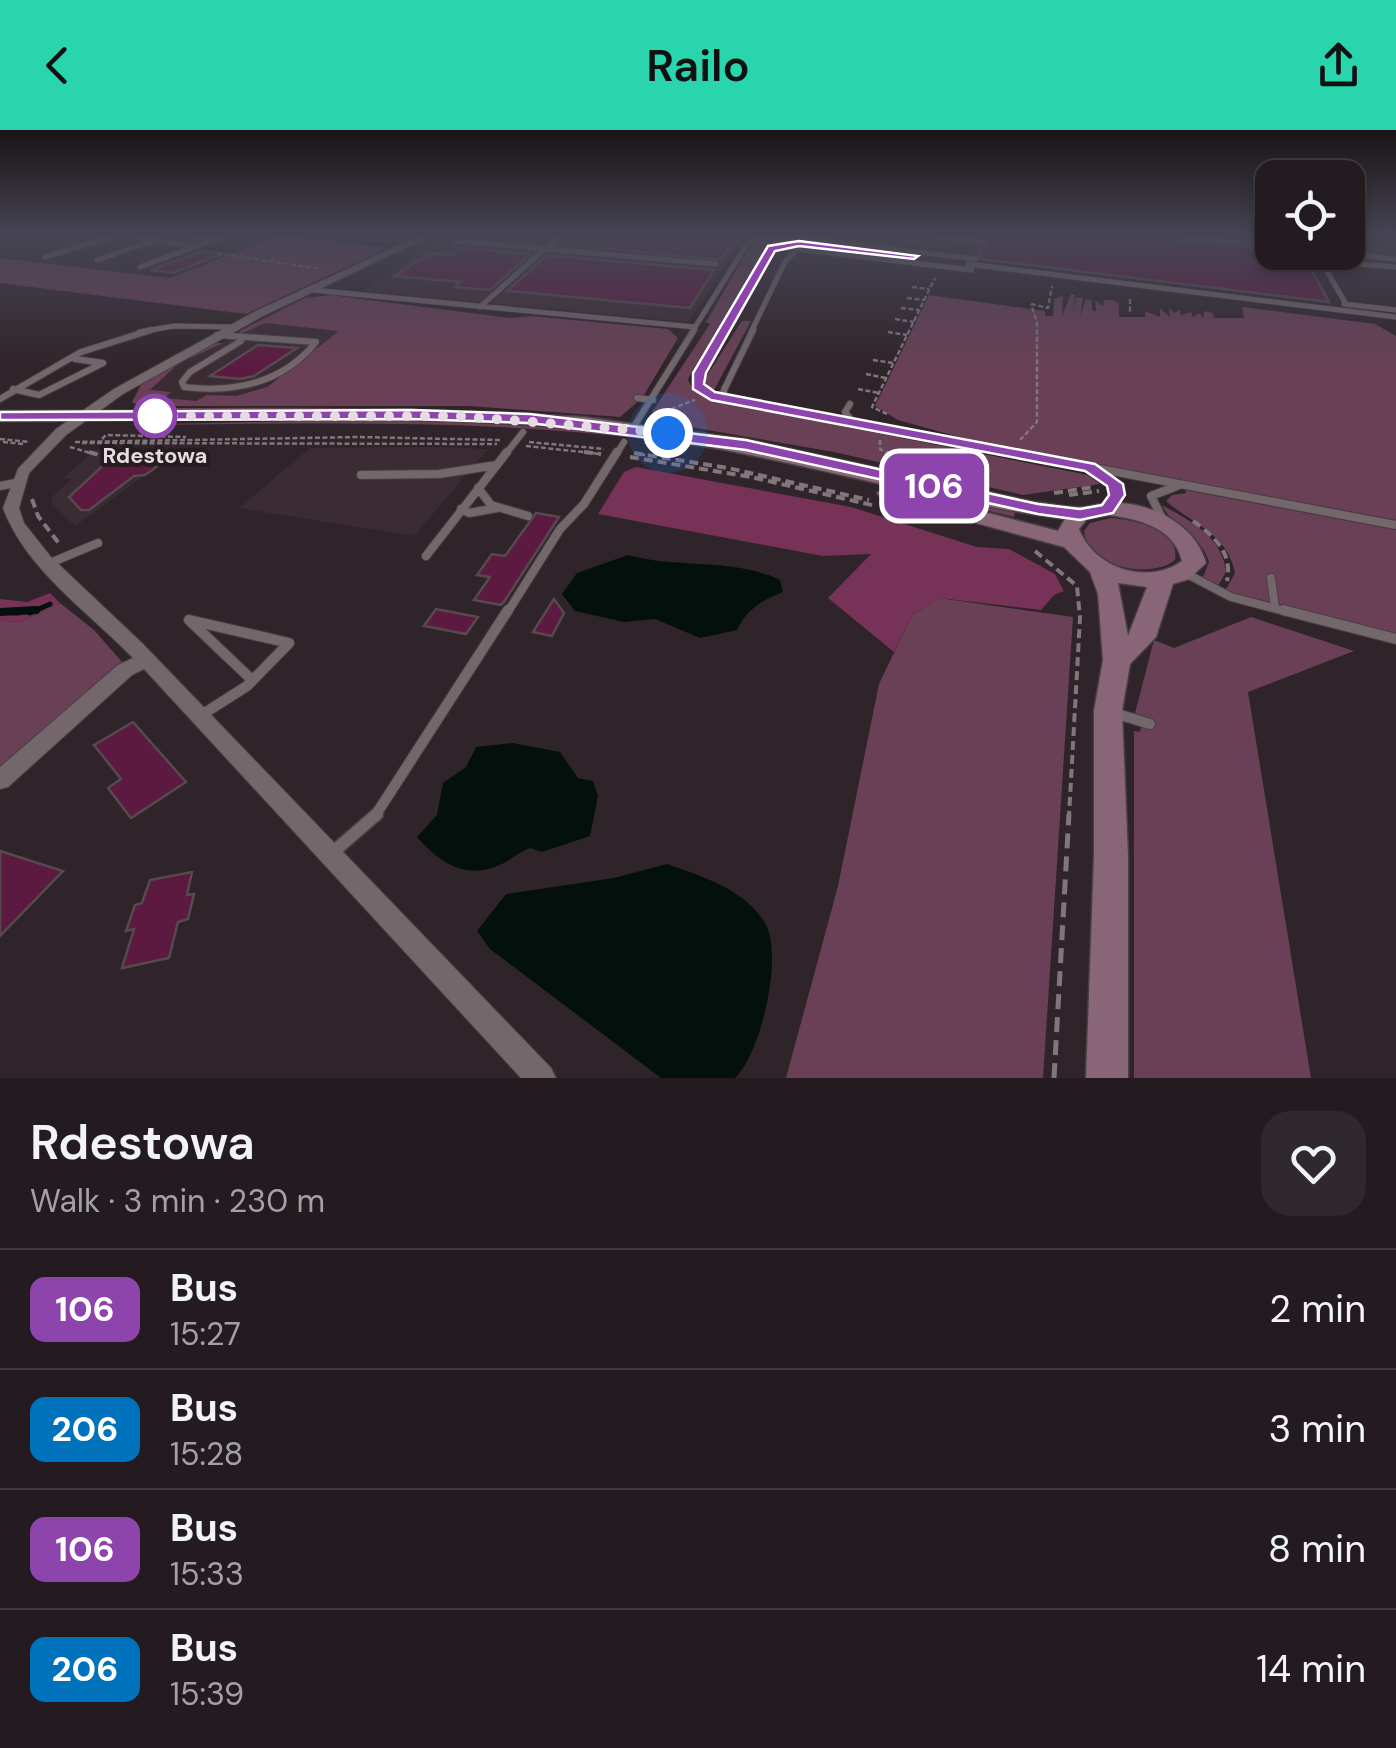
<!DOCTYPE html>
<meta charset="utf-8">
<style>
:root{--surface:#231b1f;--page:#2f282c;--text:#f1f3f6;--muted:#a3a1a4;--line:#40393d;--accent:#28d5ad}
body{margin:0;font-family:"DM Sans",sans-serif;background:var(--page);color:var(--text);height:100vh;display:flex;flex-direction:column;font-size:38px;white-space:nowrap}
*{box-sizing:border-box;margin:0}
p{font-size:32px;color:var(--muted)}
.icon{flex:none;width:55px;height:55px;fill:none;stroke:currentColor;stroke-width:2;stroke-linecap:round;stroke-linejoin:round}
.map{position:relative;height:948px;overflow:hidden}
.panel{display:flex;flex-direction:column;background:var(--surface);flex:1}
.panel>*{flex:none}
.badge{padding:0 20px;border-radius:15px;font-size:35px;line-height:65px}
.tools{position:absolute;left:1255px;top:30px;display:grid;gap:20px}
.tools a{display:grid;place-items:center;width:110px;height:110px;border-radius:20px;background:var(--surface);box-shadow:0 5px 15px #0003,0 0 0 2px var(--line);font-size:50px}
.you{position:absolute;width:50px;height:50px;margin:-25px;border:8px solid #fff;border-radius:50%;background:#1a73e8;box-shadow:0 0 0 15px #1a73e833}
.map>.badge{position:absolute;translate:-50% -50%;box-shadow:0 0 0 5px #fff}
.round{display:grid;place-items:center;flex:none;width:105px;height:105px;border-radius:30px;background:var(--page)}
.summary{display:flex;align-items:center;justify-content:space-between;height:170px;padding:0 30px}
h1{font-size:48px;font-weight:600;line-height:75px}
ul{padding:0;list-style:none}
li{display:flex;align-items:center;gap:30px;height:120px;padding:0 30px;border-top:2px solid var(--line)}
li div{flex:1}
li b{display:block;font-size:38px}
li em{font-style:normal}
li .badge{min-width:110px;font-weight:700;text-align:center}
header{display:flex;justify-content:space-between;align-items:center;height:130px;padding:0 30px;background:var(--accent);color:#111;font-size:45px;font-weight:600}
.map>svg:first-child{display:block}
</style>
<header><svg class="icon" aria-label="back" viewBox="0 0 24 24"><path d="M15 5l-7 7 7 7"/></svg>Railo<svg class="icon" aria-label="share" viewBox="0 0 24 24"><path d="M12 15V3M7 8l5-5 5 5M5 13v7h14v-7"/></svg></header>
<div class="map">
<svg width="1396" height="948" viewBox="0 0 1396 948">
<rect width="100%" height="100%" fill="#2f2429"/>
<path fill="#3b2c34" d="M443,106H744L688,192L362,161Z
M827,106H1272V122H1348V106H1396V135L1305,128L1329,174L975,130L977,124Z
M271,190L348,197L247,271L157,272L146,263L178,234Z
M442,317L488,319L414,406L239,378L310,318Z
M183,318L75,396L52,373V367L71,349L63,348L95,320Z"/>
<path fill="#6a4056" d="M276,106H375H347L339,112L390,117L246,184L0,153V128L170,148Z
M756,106H827L911,116L808,108L766,116L690,245L688,250L694,261L715,271L1088,345L1100,354L1023,365L834,322L661,292L652,282L710,194L706,192Z
M1071,164L1075,165L1073,183L1076,167L1083,168L1080,186L1086,169L1092,170V180L1096,181L1095,170L1103,176L1104,170H1114L1118,174L1119,168V187H1145V181L1160,187V178L1170,187L1169,177L1174,183L1180,180L1181,185L1191,182L1193,187L1199,183L1204,188V181L1213,183L1214,188H1244L1242,177L1375,194L1396,206V390L977,312L898,290L875,276L929,165L1045,181V186H1053L1054,169L1063,166L1062,186Z
M330,165L510,188L531,186L668,199L678,208L644,265L637,269L640,270L620,287L469,276H139L132,272L144,249L216,213H223L178,234L150,260L171,262L164,268L196,271L207,265L236,266L267,257L339,201L265,193L241,204L239,201L305,168Z
M742,191H751L713,262L704,250Z
M146,278C304,278 461,275 618,289L403,280L138,281Z
M392,289C476,291 559,294 643,305C768,321 892,353 1015,382L1014,387C889,357 764,323 636,308C466,288 294,294 122,295Z
M1185,360L1396,400V503L1225,461L1235,443C1227,403 1194,395 1166,371L1172,365L1186,363Z
M1162,375C1189,390 1223,407 1226,442L1218,456L1203,447L1209,432C1201,404 1173,399 1162,375Z
M1111,388C1135,390 1181,399 1175,430C1151,450 1086,437 1084,401L1090,393Z
M939,468L1073,487L1043,948H786L838,756L879,554L912,485Z
M60,473L94,500L122,532L0,642V490L18,493Z
M1251,487L1354,521L1248,562L1311,948H1134V601L1140,602L1141,596L1152,599L1151,590L1135,583L1154,510L1174,518Z"/>
<path fill="#773258" d="M636,337L851,377L977,417L1009,419L1055,444L1064,461L1054,465L1041,480L939,468L912,485L894,522L828,468L871,424L823,426L598,384L624,342Z
M50,463L60,473L18,493L0,490V469L27,472Z"/>
<path fill="#04100c" d="M628,425C678,439 731,427 780,450L783,462C762,470 747,479 737,500L700,508L655,489L624,492L575,481L562,464L577,443Z
M513,613L560,622L578,648L593,651L598,666L590,706L542,722L530,718C519,722 512,729 502,734C466,751 440,733 417,707L437,685L443,653L466,637L476,617Z
M667,734C701,746 745,759 765,793C784,824 761,924 735,948H661L490,819L477,801L506,764L614,748Z"/>
<g fill="none" stroke-linecap="round" stroke-linejoin="round">
<path stroke="#04100c" stroke-width="4" d="M307,106L389,116"/>
<path stroke="#04100c" stroke-width="5" d="M0,482L19,483
M30,483L50,474"/>
<path stroke="#04100c" stroke-width="8" d="M0,482L36,480"/>
</g>
<path fill="#5d1a41" stroke="#564a4f" stroke-width="2.5" d="M565,106H736L721,130L560,114Z
M985,106H1174L1179,112L1302,122L1329,172L982,129L978,123L988,115Z
M454,117H455L530,124L490,160L455,157L461,152L395,146L430,123L454,125Z
M202,121L222,124L173,143L151,140Z
M547,125L714,140L690,178L507,161Z
M258,215L297,218L254,246L240,249L210,246Z
M169,328L145,345L134,346L89,380H81L69,367L110,329Z
M536,383L559,387L504,472L501,475L474,470L490,447L477,445L492,424L505,426Z
M554,469L564,483L552,506L533,502Z
M436,479L478,487L466,504L424,496Z
M133,592L186,652L131,688L108,658L121,649L94,615Z
M0,721L63,741L0,806Z
M192,742L187,765L194,764L188,789L178,792L169,828L122,838L134,799L126,801L135,775L142,773L150,750Z"/>
<g fill="none" stroke-linecap="round" stroke-linejoin="round">
<g stroke="#483f43" stroke-width="6">
<path id="lane-far4" d="M131,106L192,116
M190,106L211,110
M934,106L983,112
M1180,106L1272,116
M456,111L716,134
M779,117L972,140
M1333,122L1396,129
M45,127L114,106
M97,130L152,111
M968,134L1396,187
M140,137L224,106
M312,160L695,197
M1344,174L1396,180
M1346,174L1321,131L1396,137
M480,177L559,106
M139,202L174,196L234,197
M692,202L752,106
M723,202L776,113L817,110L976,129
M751,202L785,132L799,117"/>
</g>
<g stroke="#483f43" stroke-width="8">
<path id="lane-far3" d="M725,200L699,243L697,256L705,263L1024,325
M217,205L316,212C282,254 234,263 184,257L182,252L190,242L241,211
M13,259L39,265L103,233L75,229
M637,268L653,270
M724,268V260L753,200
M0,269L81,222L151,200
M850,274L845,282L853,292
M633,298L694,200
M505,325L523,302
M616,325L624,312"/>
</g>
<g stroke="#483f43" stroke-width="10">
<path id="lane-far2" d="M1011,322L1396,395
M1097,341L1116,358L1108,379
M361,345L439,344L497,335
M0,356L16,353
M478,358L491,375L528,386
M461,379L469,383L497,378
M1162,388L1151,366L1177,356
M426,426L507,322
M50,433L98,413
M1185,443L1231,467L1292,483
M1271,448L1275,478
M507,483L560,399L584,374L617,322"/>
</g>
<g stroke="#483f43" stroke-width="12">
<path id="lane-far1" d="M1283,480L1396,509
M1111,582L1150,594
M200,586L247,556L289,513L189,490L252,550
M375,686L508,480"/>
</g>
<g stroke="#483f43" stroke-width="15">
<path id="lane" d="M332,723L377,684"/>
</g>
<g stroke="#483f43" stroke-width="2">
<path id="street" d="M419,106H430L263,186L123,264L66,305L29,343L19,378L24,393L51,427L143,514L551,938L556,948H521L144,539L132,545L8,657L0,659V637L118,535L133,528C89,482 26,440 3,378L18,339L56,299L114,259L256,181Z"/>
</g>
<g stroke="#483f43" stroke-width="3">
<path id="secondary" d="M412,280L583,287L745,309L1034,372C1049,373 1066,378 1081,377C1089,377 1097,374 1105,373C1146,370 1195,392 1206,433L1189,449L1173,454L1156,507L1130,534L1122,581L1128,726V948H1086L1094,726V581L1103,530L1098,464L1090,442L1064,417L881,367L877,363L888,357L1058,401L1065,389C902,367 746,313 582,299C389,282 193,291 0,291V281ZM1108,385C1138,389 1174,397 1182,431C1147,456 1094,438 1079,399L1087,389ZM1118,453L1147,457L1128,506Z"/>
</g>
<path stroke="#80767b" stroke-width="2.5" stroke-dasharray="5 2.5" stroke-linecap="butt" d="M217,123L320,139
M912,157L929,159
M907,168L924,170
M1130,169V184
M1031,174L1048,178L1052,156
M901,178L919,180
M895,189L914,192
M888,202L907,205
M873,230L893,233
M866,244L886,248
M858,259L879,263
M657,284L695,270
M887,284L872,277L935,148
M0,309L30,312
M102,309L106,305L186,307
M880,310V319L890,325
M1020,310L1037,292V192L1031,174
M3,312L24,314
M75,312L358,307L500,310
M529,312L604,319
M82,313L497,314
M526,316L601,324
M70,317L97,325
M634,323L645,325"/>
<path stroke="#80767b" stroke-width="4" stroke-dasharray="9 5" stroke-linecap="butt" d="M89,322L102,326
M584,322L601,324
M886,322L892,326L887,328
M634,323L728,338L869,370
M630,327L751,347L876,376
M938,341L958,326
M1054,363L1094,357
M1069,365L1099,361
M32,369L38,386L61,416
M1193,391C1214,406 1233,423 1227,451
M1035,421L1077,456L1080,488L1069,686"/>
<path stroke="#80767b" stroke-width="5" stroke-dasharray="15 8" stroke-linecap="butt" d="M1054,948L1069,684"/>
<use href="#lane-far4" stroke="#73676c" stroke-width="5"/>
<use href="#lane-far3" stroke="#73676c" stroke-width="6"/>
<use href="#lane-far2" stroke="#73676c" stroke-width="8"/>
<use href="#lane-far1" stroke="#73676c" stroke-width="10"/>
<use href="#lane" stroke="#73676c" stroke-width="12"/>
<use href="#street" fill="#73676c" fill-rule="evenodd"/>
<use href="#secondary" fill="#867" fill-rule="evenodd"/>
</g>
<linearGradient id="sky" x2="0" y2="1"><stop stop-color="#1a1417"/><stop offset="0.44" stop-color="#474554"/><stop offset="1" stop-color="#474554" stop-opacity="0"/></linearGradient>
<rect width="1396" height="239" fill="url(#sky)"/>
<path fill="#8e44ad" stroke="#fff" stroke-width="2.5" d="M799,111L918,126L914,129L799,116L775,121L706,243L704,254L715,262L1095,334L1123,354L1125,365L1113,383L1080,390L1038,384L746,320L530,293L412,289L0,290V282L412,280L530,284L746,310L1038,374L1080,379L1102,375L1109,365L1107,356L1085,341L711,270L693,259V243L768,116Z"/>
<g fill="none" stroke-linecap="round" stroke-linejoin="round">
<path stroke="#e4dce0" stroke-width="10" stroke-dasharray="0 18" d="M155,286H458L668,303"/>
</g>
<circle fill="#fff" stroke="#8e44ad" stroke-width="5" cx="155" cy="286" r="20"/>
<g text-anchor="middle" dominant-baseline="central" stroke-width="8" stroke-linejoin="round" paint-order="stroke">
<g font-size="22" font-weight="bold" fill="#e4dce0" stroke="#251b20">
<text x="155" y="325">Rdestowa</text>
</g>
</g>
</svg>
<div class="tools">
<a><svg class="icon" aria-label="locate" viewBox="0 0 24 24"><circle cx="12" cy="12" r="6"/><path d="M12 2v4M12 18v4M2 12h4M18 12h4"/></svg></a>
</div>
<div class="you" style="left:668px;top:303px"></div>
<b class="badge" style="left:934px;top:356px;background:#8e44ad;color:#fff">106</b>
</div>
<section class="panel">
<div class="summary"><div><h1>Rdestowa</h1><p>Walk · 3 min · 230 m</p></div><a class="round"><svg class="icon" aria-label="heart" viewBox="0 0 24 24"><path d="M12 20l-8-8c-3-5 5-10 8-4 3-6 11-1 8 4z"/></svg></a></div>
<ul>
<li><span class="badge" style="background:#8e44ad;color:#fff">106</span><div><b>Bus</b><p>15:27</p></div><em>2 min</em></li>
<li><span class="badge" style="background:#0072bc;color:#fff">206</span><div><b>Bus</b><p>15:28</p></div><em>3 min</em></li>
<li><span class="badge" style="background:#8e44ad;color:#fff">106</span><div><b>Bus</b><p>15:33</p></div><em>8 min</em></li>
<li><span class="badge" style="background:#0072bc;color:#fff">206</span><div><b>Bus</b><p>15:39</p></div><em>14 min</em></li>
</ul>
</section>
